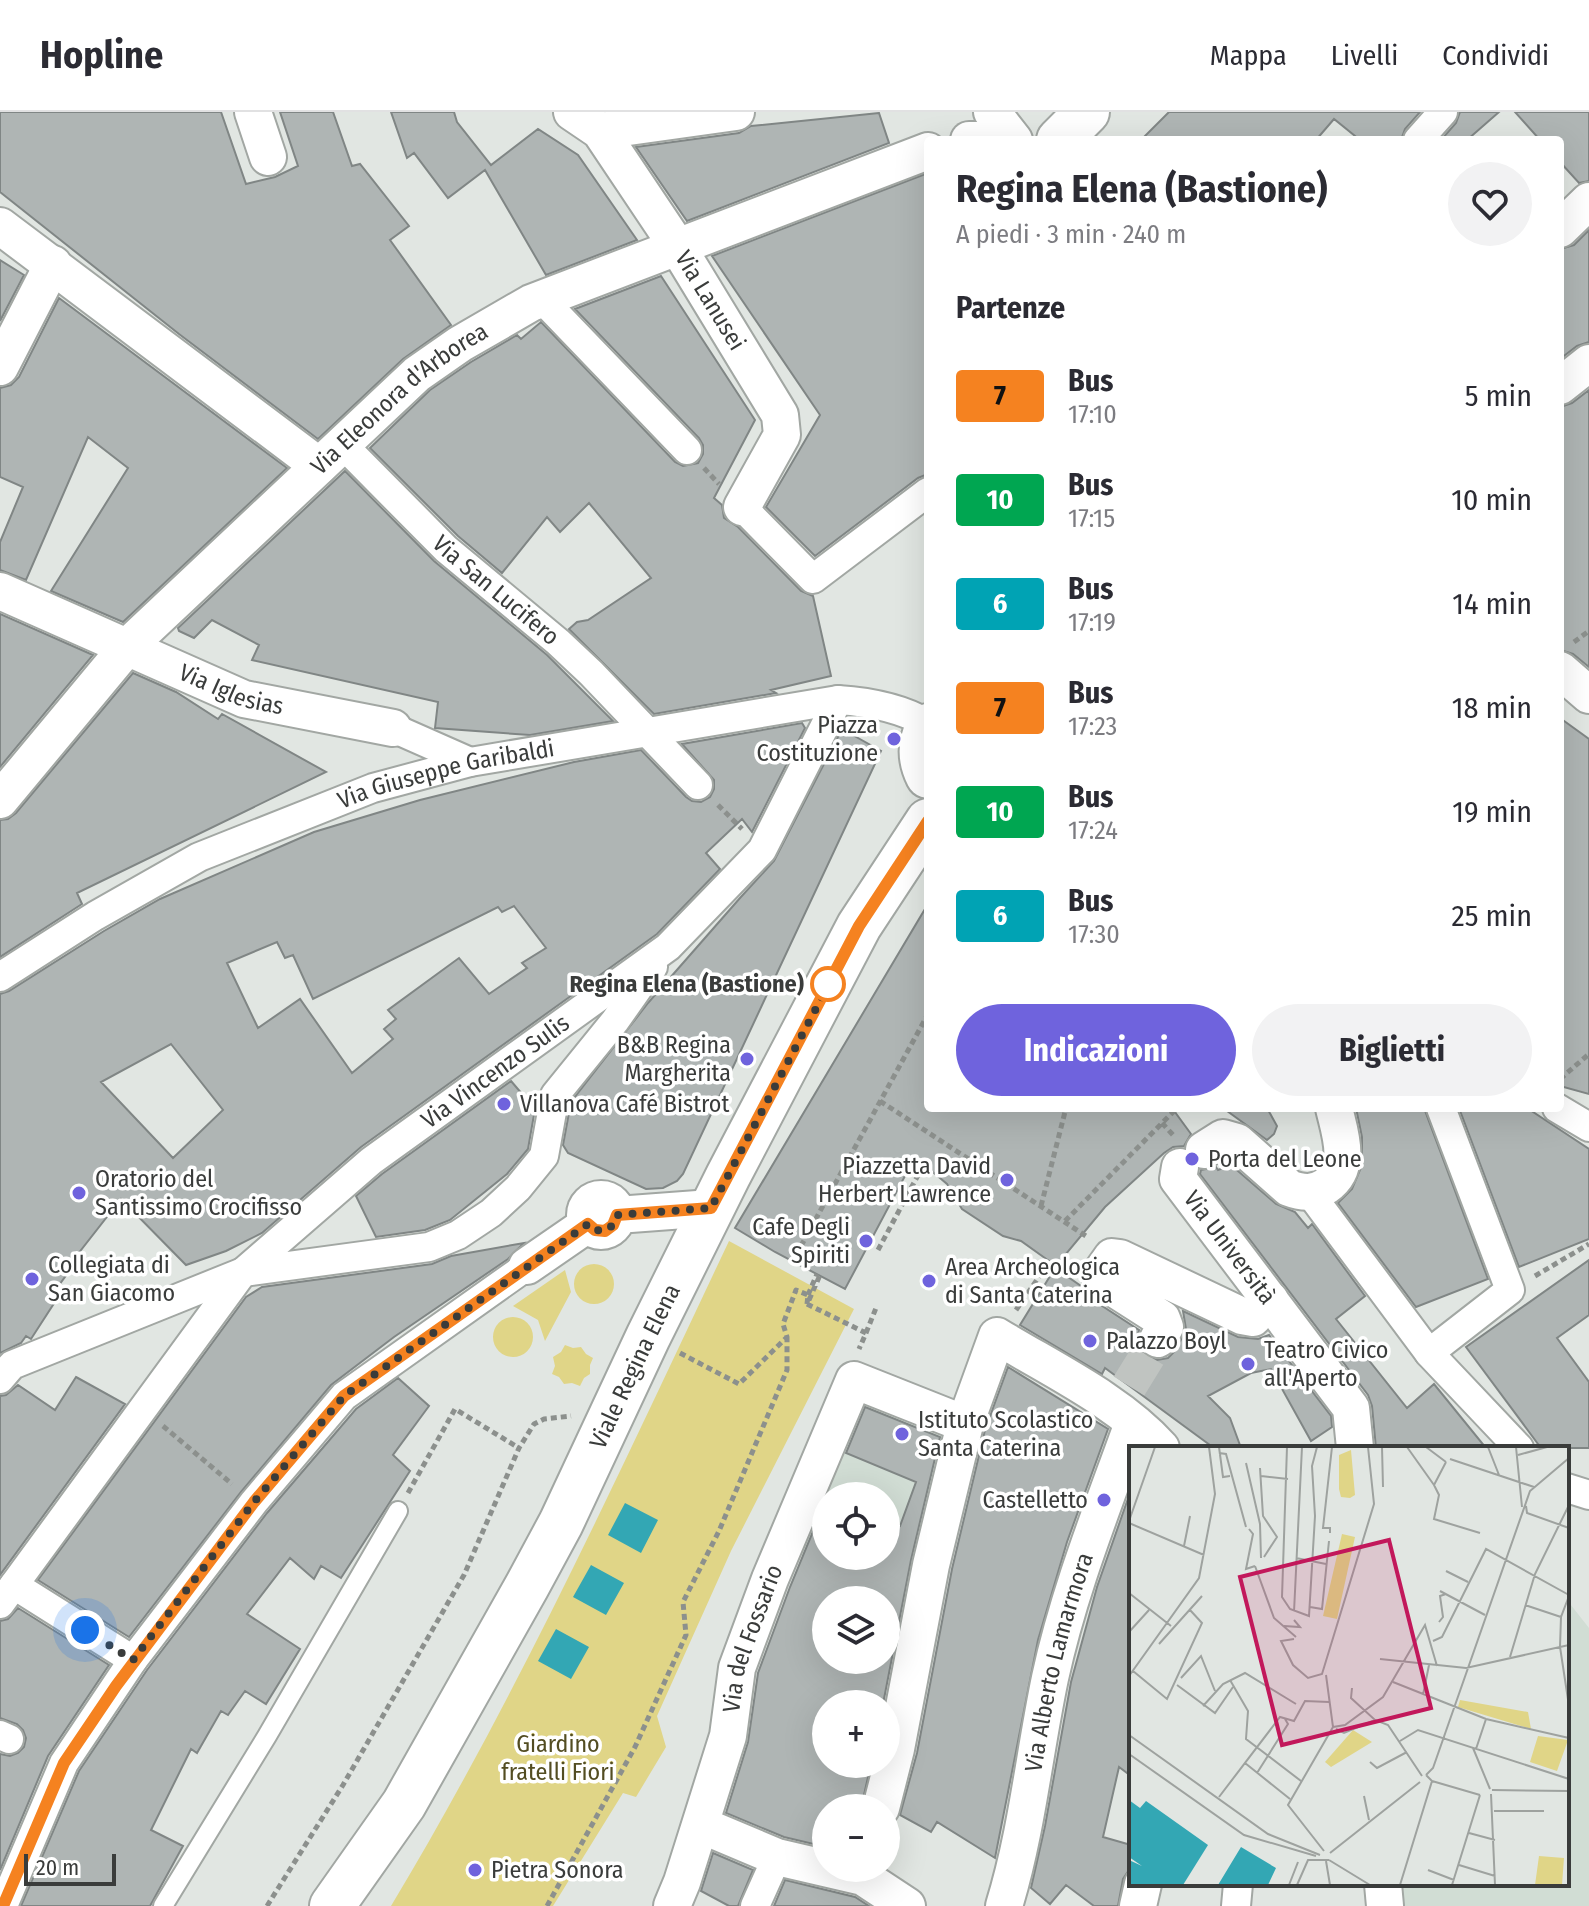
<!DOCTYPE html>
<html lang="it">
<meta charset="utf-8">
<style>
:root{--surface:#fff;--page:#f2f2f3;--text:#2b2b33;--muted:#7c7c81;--line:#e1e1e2;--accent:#6f63dd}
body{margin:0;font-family:"Fira Sans Condensed",sans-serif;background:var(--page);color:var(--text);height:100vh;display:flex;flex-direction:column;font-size:30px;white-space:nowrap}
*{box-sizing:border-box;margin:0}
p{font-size:26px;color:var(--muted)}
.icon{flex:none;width:44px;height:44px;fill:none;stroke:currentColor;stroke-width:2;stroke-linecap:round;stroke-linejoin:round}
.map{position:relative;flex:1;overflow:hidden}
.panel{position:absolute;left:924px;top:24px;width:640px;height:976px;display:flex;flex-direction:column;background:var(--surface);border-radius:8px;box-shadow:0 8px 32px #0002}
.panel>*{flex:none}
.badge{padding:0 16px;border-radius:6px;font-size:28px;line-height:52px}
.buttons{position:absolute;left:812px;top:1370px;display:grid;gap:16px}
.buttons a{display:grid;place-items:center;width:88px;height:88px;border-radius:50%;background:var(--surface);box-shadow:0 8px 32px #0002;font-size:40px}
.scale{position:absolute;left:24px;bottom:20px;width:92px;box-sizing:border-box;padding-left:8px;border:4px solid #3a3c3b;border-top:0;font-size:22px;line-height:28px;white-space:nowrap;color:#3a3c3b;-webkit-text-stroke:6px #fff;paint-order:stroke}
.you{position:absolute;width:40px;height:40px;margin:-20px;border:6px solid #fff;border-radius:50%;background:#1a73e8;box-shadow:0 0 0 12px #1a73e833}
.map>.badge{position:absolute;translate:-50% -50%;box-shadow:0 0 0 4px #fff}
h2{padding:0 32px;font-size:30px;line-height:72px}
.round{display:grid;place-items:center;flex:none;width:84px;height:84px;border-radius:42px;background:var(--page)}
.head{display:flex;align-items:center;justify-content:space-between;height:136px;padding:0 32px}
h1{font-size:38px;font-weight:700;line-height:60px}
.button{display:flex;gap:16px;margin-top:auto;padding:16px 32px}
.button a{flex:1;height:92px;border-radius:48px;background:var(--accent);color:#fff;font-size:32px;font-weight:700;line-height:92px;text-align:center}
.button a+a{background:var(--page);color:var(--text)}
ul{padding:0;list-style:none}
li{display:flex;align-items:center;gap:24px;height:104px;padding:0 32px}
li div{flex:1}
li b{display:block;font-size:30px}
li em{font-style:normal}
li .badge{min-width:88px;font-weight:700;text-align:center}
header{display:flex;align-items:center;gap:48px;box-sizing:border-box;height:112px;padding:0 40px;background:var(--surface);border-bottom:2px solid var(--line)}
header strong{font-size:38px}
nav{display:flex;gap:44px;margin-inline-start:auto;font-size:28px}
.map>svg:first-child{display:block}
</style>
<header>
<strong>Hopline</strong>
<nav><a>Mappa</a><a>Livelli</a><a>Condividi</a></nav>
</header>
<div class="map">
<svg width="1589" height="1794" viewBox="0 0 1589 1794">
<rect width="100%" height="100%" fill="#e1e6e2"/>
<path fill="#d1ddd4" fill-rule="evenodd" d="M858,1288L955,1327L914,1473L796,1442ZM826,1384H886V1444H826Z
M1567,1488L1589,1516V1794H1402L1400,1772H1567Z"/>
<path fill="#e0d587" d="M729,1129L854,1197L731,1439L657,1604L666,1635L636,1685L623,1681L553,1794H391C519,1581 623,1353 729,1129Z
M574 1172a20 20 0 1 1 40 0a20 20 0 1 1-40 0Z
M565,1158L571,1180L545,1229L538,1208L513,1194Z
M493 1225a20 20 0 1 1 40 0a20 20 0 1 1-40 0Z
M565,1233L573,1236L581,1235L586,1242L593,1246L590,1253V1262L584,1266L580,1274L572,1271L564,1272L559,1265L552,1262L555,1254L553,1245L561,1240Z"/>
<path fill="#33a7b4" d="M625,1391L658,1408L641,1441L608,1423Z
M591,1453L624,1471L606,1503L573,1485Z
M556,1517L589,1535L571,1567L538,1549Z"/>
<path fill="#afb5b4" stroke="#808685" stroke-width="2" fill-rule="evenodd" d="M0,0H221L246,72L275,65L298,54L280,0H333L352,54L360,52L409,114L390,128L451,213L403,247L318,327L179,222L0,80Z
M391,0H454L457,10L491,53L538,17L578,43L637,128L546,163L485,58L448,86L414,41L407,46Z
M1169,0H1420L1405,17L1401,28H1360L1334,7L1316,28H1141Z
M1460,0H1499L1467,28H1441L1456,11Z
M1515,0H1589V69L1579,71L1560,50V28H1540Z
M879,1L889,31L687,109L636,35L739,21L751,14Z
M928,61V362L918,366L815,444L766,395L820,303L712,144Z
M1589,118V230L1577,234L1560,247V137L1574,133Z
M0,148L24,163L0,209Z
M661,164L755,308L714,386L722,393L724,406L738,415L801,479L813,484L831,564L771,578L776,581L654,602L569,517L577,510L588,508L651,466L589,391L560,420L547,405L502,461L458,424L370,336L430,278L471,250L517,223L521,227L541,210L675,350L683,354L698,351L703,342V333L699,326L575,197Z
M59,186L287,356L123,510L51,479L128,356L88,325L26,468L0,458V430L23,375L0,365V276L11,273L19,265Z
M1589,278V555L1573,542L1560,538V295L1572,291Z
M345,359L434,449L547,543L613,609L530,623L435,616L438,590L252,548L259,533L212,508L194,526L179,519L178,516Z
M0,502L93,543L0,655Z
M133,561L176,580L218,607L222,602L326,660L77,781L82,792L0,845V708L8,707L16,701Z
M1560,606L1589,627V982L1560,974Z
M802,611L805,616L752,720L742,707L706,741L720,757L657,822L361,1035L262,1121L226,1139L186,1153L121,1087L67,1156L70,1158L57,1176L62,1179L31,1227L26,1224L21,1231L0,1241V882L9,879L104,819L160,787L314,720L420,688L574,650L641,638L686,685L692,689L701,690L710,685L714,677V668L682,632ZM514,794L546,836L522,851L527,856L489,882L459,846L388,898L396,907L384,917L393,927L352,961L300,887L258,916L227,851L277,830L285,846L293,843L313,887L498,795L502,800ZM171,932L223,998L173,1046L101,970Z
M842,617L881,639L683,1062L677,1069L663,1076L646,1077L568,1041L563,1033L571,990L648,891L740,786L774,749Z
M928,792V996H1172L1191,1022L1184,1034L1173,1035L1164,1041L1105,1095L1056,1154L1021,1129L1003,1124L962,1097L947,1072L915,1045L845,1177L775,1140L735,1116Z
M511,969L535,997L528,1037L507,1062L450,1108L425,1118L376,1125L356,1084L382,1062Z
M1223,996H1267L1277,1014L1274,1022L1267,1028Z
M1356,996H1424L1488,1167L1416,1195L1338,1091L1352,1077L1362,1053V1025Z
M1459,996H1527L1589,1037V1127L1519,1155Z
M1231,1053L1276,1092L1295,1100L1308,1116L1312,1112L1365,1184L1336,1207L1407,1296L1434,1272L1486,1336H1376L1372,1294L1368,1283L1200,1062L1201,1058L1216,1055L1218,1058Z
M524,1131L508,1147L394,1225L331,1273L241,1380L129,1525L38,1468L246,1185L262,1175L432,1152L451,1144Z
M1589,1148V1203L1557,1226L1589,1270V1336H1541L1466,1235Z
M1055,1156L1081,1174L1090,1186L1139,1218L1137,1228L1139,1237L1148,1245L1157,1248L1168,1246L1176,1238L1186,1217L1183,1199L1238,1225L1258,1227L1269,1223L1331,1304L1332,1315L1311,1329L1271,1257L1251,1261L1208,1284L1230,1306L1241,1336H1214L1105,1256L1102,1262L1020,1213Z
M1008,1255L1108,1317L1067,1430L1038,1528L995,1746L937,1710L931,1720L900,1703L917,1641L952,1457L985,1318Z
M76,1265L125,1292L0,1463V1284L6,1283L18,1273L55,1298Z
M398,1266L429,1294L393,1343L410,1359L341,1466L321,1454L314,1467L290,1446L247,1502L300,1537L266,1592L245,1579L228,1603L221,1599L197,1641L191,1637L151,1718L183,1734L150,1794H21L79,1659L147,1558L267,1401L356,1297Z
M865,1295L940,1325L911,1448L883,1592H826V1652H871L861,1696H826V1735L784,1725L726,1701L748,1630L758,1561L790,1475L826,1388V1444H886V1409L900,1414L916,1370L846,1341ZM826,1488H886V1548H826Z
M1131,1378V1664L1119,1655L1103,1725L1131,1733V1755L1123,1767L1118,1794H1094L1066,1773L1050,1792L1031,1776L1045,1714L1071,1570L1097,1475Z
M18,1496L109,1553L48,1644L0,1758V1642L10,1644L18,1641L24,1635L26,1626L23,1618L17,1612L0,1606V1509L8,1507Z
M713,1741L753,1758L738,1794H729L701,1779Z
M785,1768L855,1785L869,1794H774Z"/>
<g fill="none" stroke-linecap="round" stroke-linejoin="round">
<path stroke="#c0c4c1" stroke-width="36" stroke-dasharray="36 18" stroke-linecap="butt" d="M1129,1274L1158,1227"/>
<g stroke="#a2a7a3" stroke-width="22">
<path id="service" d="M163,1794L267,1624L398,1399"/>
</g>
<g stroke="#a2a7a3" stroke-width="32">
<g id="pedestrian">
<path d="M1418,28L1443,0"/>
<path d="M541,186L687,338"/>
<path id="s1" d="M346,332L352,342L446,437L558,530L591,561L698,673"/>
<path d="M742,395L813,467L928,380"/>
<path d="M393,616L470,650"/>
<path id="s2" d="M0,865L95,804L199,745L373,676L470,650L838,588C869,590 902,596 928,612"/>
<path d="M1557,996L1589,1015"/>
<path d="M1309,1080L1429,1241L1519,1336"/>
<path d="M1429,1241L1510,1178L1441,996"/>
<path d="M0,1267L12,1253L243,1160L429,1135L458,1123L491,1101L518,1076L544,1044L555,983L615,909L653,855"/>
<path d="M1567,1376L1589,1383"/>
<path d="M14,1473L133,1548"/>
<path id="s3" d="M0,1492L243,1160L371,1049L668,835L762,738L838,588"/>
<path d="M0,1623L9,1627"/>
<path d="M3,1794L64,1651L133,1548L254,1390L344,1284L527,1154"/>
<path d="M755,1794L777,1745"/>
<path d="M1236,1794L1238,1772"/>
</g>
</g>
<g stroke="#a2a7a3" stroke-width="40">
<g id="minor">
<path d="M253,0L268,45"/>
<path id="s4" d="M572,0L600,19L677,134L780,303L782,323L742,395"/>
<path d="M992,0L1014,28"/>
<path d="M600,19L736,0"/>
<path d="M969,28H977"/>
<path d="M0,114L319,354"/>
<path d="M1560,117L1589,89"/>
<path d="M0,255L53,152"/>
<path d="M1560,274L1589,251"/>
<path id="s5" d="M0,479L244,587L393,616"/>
<path d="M1560,558L1589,583"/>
<path id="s6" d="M0,688L128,534L417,262L460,232L531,191L928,39"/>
<path d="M1204,1038L1223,1026L1237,1030L1289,1076C1302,1081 1314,1082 1326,1074C1353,1055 1340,1022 1334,996"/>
<path id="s7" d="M1180,1055L1178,1067L1351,1296L1355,1336"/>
<circle cx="601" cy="1103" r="16"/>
<path d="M617,1103L711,1096"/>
<path d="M527,1154L588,1112"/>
<path d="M1158,1227L1165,1215L1162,1207L1101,1168L1100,1162L1112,1145L1120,1146L1242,1204L1253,1206L1270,1188"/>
<path d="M881,1696L896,1637L931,1453L965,1312L997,1224C1051,1257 1119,1289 1161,1336"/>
<path d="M701,1713L777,1745L863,1765L907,1794"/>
<path d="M1383,1772L1385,1794"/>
<path id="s8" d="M672,1794L682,1770L728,1624L737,1556L770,1467L854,1268L965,1312"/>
<path id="s9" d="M1004,1794C1027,1720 1034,1642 1050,1566C1069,1478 1103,1395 1133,1311"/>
<path d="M1138,1794L1143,1772"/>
</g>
</g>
<g stroke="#a2a7a3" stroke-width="48">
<g id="tertiary">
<path d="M1059,28L1087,0"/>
<path d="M928,614C920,632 919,646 928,664"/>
<path id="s10" d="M332,1794L404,1692L527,1474L561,1411L648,1225L728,1064L859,814L928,709"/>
</g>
</g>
<path stroke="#8c908d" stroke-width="5" stroke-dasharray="6 4" stroke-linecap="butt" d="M704,356L719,372
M1574,530L1589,519
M718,693L742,717
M1560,967L1589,942
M880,989L1089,1126
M1162,1011L1173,1023
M1041,1094L1066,996
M1065,1109L1177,996
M801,1134L928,902
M878,1138L924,1052
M1535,1164L1589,1132
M808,1183L817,1162
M809,1188L820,1163
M807,1192L866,1221L859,1237
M1016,1198L1050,1149
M866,1221L876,1196
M680,1241L739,1272L787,1225L783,1212L796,1178L808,1183L807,1192
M163,1314L232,1372
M408,1381L455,1297L519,1336
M267,1794L343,1673L464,1463L519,1336L534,1312L544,1307L571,1304
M547,1794L635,1635L686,1523L683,1490L719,1419L787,1258V1225"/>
<use href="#service" stroke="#fff" stroke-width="18"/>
<use href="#pedestrian" stroke="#fff" stroke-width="28"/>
<use href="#minor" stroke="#fff" stroke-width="36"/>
<use href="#tertiary" stroke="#fff" stroke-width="44"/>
</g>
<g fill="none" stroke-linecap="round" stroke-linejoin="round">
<g stroke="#fff" stroke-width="18">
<path id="line" d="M3,1794L64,1651L116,1574L254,1390L344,1284L588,1112L595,1118L605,1119L613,1113L617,1103L711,1096L859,814L928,709"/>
</g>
<use href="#line" stroke="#f58220" stroke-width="12"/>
<path stroke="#3a3c3b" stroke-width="8" stroke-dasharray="0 14.4" d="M85,1518L133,1548L254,1390L344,1284L588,1112L595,1118L605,1119L613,1113L617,1103L711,1096L830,870L828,872"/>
</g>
<g fill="#6f63dd" stroke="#fff" stroke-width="3">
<circle cx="894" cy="627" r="8"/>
<circle cx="747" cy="947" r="8"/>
<circle cx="504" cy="992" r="8"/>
<circle cx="1192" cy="1047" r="8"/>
<circle cx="1007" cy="1068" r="8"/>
<circle cx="79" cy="1081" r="8"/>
<circle cx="866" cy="1129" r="8"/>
<circle cx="32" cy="1167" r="8"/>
<circle cx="929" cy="1169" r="8"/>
<circle cx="1090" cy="1229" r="8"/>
<circle cx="1248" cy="1252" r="8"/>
<circle cx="902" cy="1322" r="8"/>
<circle cx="1104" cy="1388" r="8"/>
<circle cx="475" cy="1758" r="8"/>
</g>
<circle fill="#fff" stroke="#f58220" stroke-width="4" cx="828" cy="872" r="16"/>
<g text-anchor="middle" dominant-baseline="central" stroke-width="7" stroke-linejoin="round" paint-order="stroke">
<g font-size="24" fill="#3a3c3b" stroke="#fff">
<text stroke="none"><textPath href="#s4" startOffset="236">Via Lanusei</textPath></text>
<text stroke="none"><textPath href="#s6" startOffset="568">Via Eleonora d'Arborea</textPath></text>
<text stroke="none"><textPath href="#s1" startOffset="210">Via San Lucifero</textPath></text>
<text stroke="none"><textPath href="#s5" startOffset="252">Via Iglesias</textPath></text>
<text stroke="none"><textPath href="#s2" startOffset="494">Via Giuseppe Garibaldi</textPath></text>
<text stroke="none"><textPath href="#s3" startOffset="734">Via Vincenzo Sulis</textPath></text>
<text stroke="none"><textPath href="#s7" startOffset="98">Via Università</textPath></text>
<text stroke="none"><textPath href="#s10" startOffset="620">Viale Regina Elena</textPath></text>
<text stroke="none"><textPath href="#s8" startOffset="280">Via del Fossario</textPath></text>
<text stroke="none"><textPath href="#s9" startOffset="250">Via Alberto Lamarmora</textPath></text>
</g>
<g font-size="24" fill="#3a3c3b" stroke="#fff" text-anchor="start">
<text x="878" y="613" text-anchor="end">Piazza<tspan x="878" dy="28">Costituzione</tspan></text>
<text x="731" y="933" text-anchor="end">B&amp;B Regina<tspan x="731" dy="28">Margherita</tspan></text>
<text x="520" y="992">Villanova Café Bistrot</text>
<text x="1208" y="1047">Porta del Leone</text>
<text x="991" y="1054" text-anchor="end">Piazzetta David<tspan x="991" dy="28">Herbert Lawrence</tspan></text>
<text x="95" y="1067">Oratorio del<tspan x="95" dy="28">Santissimo Crocifisso</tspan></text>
<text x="850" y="1115" text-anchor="end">Cafe Degli<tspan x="850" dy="28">Spiriti</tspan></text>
<text x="48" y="1153">Collegiata di<tspan x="48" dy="28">San Giacomo</tspan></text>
<text x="945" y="1155">Area Archeologica<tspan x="945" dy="28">di Santa Caterina</tspan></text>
<text x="1106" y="1229">Palazzo Boyl</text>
<text x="1264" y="1238">Teatro Civico<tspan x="1264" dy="28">all'Aperto</tspan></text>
<text x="918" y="1308">Istituto Scolastico<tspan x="918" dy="28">Santa Caterina</tspan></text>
<text x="1088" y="1388" text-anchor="end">Castelletto</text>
<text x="491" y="1758">Pietra Sonora</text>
</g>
<g font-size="24" font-weight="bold" fill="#3a3c3b" stroke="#fff" text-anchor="end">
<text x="804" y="872">Regina Elena (Bastione)</text>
</g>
<g font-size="24" fill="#534d22" stroke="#fff">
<text x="558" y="1632">Giardino<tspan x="558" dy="28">fratelli Fiori</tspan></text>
</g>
</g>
<g transform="translate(1129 1334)">
<rect width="440" height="440" fill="#e1e6e2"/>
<path d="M222,4L226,49L221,52L212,51L210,43V9ZM213,88L226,91L208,173L194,170ZM331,254L399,266L402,283L329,261ZM224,284L243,296L202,321L196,316ZM409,290L439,294L428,325L401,316ZM410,410L435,412L433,439H406Z" fill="#e0d587"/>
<path d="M0,354L11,362L17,355L79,399L54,439H0V414L13,420L0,411ZM112,401L147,422L139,439H89Z" fill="#33a7b4"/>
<path fill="none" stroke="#9ea29f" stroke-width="2" d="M90,1L94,31L101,30M158,1L153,151L161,163L180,170L186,70L183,20L188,1M253,1L254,41M278,1L305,39M297,1L317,16M359,1L370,29M387,1L393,61M90,7L97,8L117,81M389,9L418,1M321,13L405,41M117,17L131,78L132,112M131,22L134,70L148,91L135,111M132,30L159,33M305,39L310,49L305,73L351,87M305,39L317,16M397,60L398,67L440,82M0,75L26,1M0,77L75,109M120,83L124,88L117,123L126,120M201,87V82H194L203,1M55,100L61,70M167,112L197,118M126,120L145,172L167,191M317,125L339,136M311,145L356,169M0,147L42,180M440,150L432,171L431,201L440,260M396,159L432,171M181,161L193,163L200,95M165,166L173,1M310,176L314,171L311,150L317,148M155,180L171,181L165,174M0,186L20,164M165,193L152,195L164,219L179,232L193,228L245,58L239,1M304,195L313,191L357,103L440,149M30,198L73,150M381,211L406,128L440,59M251,213L337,222L440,199M4,225L38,253L73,177L61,164M0,230L70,132L86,48L80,1M52,232L72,210L86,245M101,234L119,265L117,293L172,335M264,236L357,273L440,292M48,239L86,267L104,241M223,242L222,252L246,274L259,279L293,330M294,249L300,219M74,260L94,238L116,227L167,258M204,281L216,279L254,251L296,179L308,220M207,283L215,287L246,274M0,289L139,388L191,409M271,295L289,284L440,333M344,302L361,343M347,303L357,273M0,308L115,389L187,410M241,316L248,322L278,306M116,317L161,353M128,327L159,278L156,273M297,329L304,322L401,45L440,12M303,335L351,349M363,344L440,345M362,348L366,439M235,350L240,374M90,351L151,271L165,275L176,255L200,256M365,365H415M340,387L366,394M195,405L159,359L204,281L197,229M201,407L291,336M200,414L241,439M197,415L201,439M330,419L366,430M299,424L325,434M160,439L169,416M168,439L179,414H200M271,439L303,335L297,329M323,439L351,349"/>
<path fill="#c2185b" fill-opacity="0.15" stroke="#c2185b" stroke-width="4" d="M260,94L302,262L153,299L111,131Z"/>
<rect width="440" height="440" fill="none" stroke="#3a3c3b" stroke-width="4"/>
</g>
</svg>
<div class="buttons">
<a><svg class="icon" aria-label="locate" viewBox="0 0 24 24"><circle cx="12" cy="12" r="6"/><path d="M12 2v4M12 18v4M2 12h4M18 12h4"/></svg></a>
<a><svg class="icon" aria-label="layers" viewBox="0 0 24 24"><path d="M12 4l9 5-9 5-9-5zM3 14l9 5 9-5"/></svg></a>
<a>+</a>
<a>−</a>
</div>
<div class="scale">20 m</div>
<div class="you" style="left:85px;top:1518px"></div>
<section class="panel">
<div class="head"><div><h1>Regina Elena (Bastione)</h1><p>A piedi · 3 min · 240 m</p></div><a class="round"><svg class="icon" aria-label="heart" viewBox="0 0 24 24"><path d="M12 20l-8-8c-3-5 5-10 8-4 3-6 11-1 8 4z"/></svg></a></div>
<h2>Partenze</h2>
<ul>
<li><span class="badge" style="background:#f58220;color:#111">7</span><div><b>Bus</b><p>17:10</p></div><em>5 min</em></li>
<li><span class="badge" style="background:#00a651;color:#fff">10</span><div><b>Bus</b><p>17:15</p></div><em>10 min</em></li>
<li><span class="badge" style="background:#00a3b4;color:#fff">6</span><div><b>Bus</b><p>17:19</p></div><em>14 min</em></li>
<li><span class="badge" style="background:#f58220;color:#111">7</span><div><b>Bus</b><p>17:23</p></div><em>18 min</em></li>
<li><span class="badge" style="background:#00a651;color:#fff">10</span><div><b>Bus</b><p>17:24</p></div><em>19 min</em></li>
<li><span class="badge" style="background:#00a3b4;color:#fff">6</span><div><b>Bus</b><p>17:30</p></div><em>25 min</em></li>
</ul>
<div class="button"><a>Indicazioni</a><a>Biglietti</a></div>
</section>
</div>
